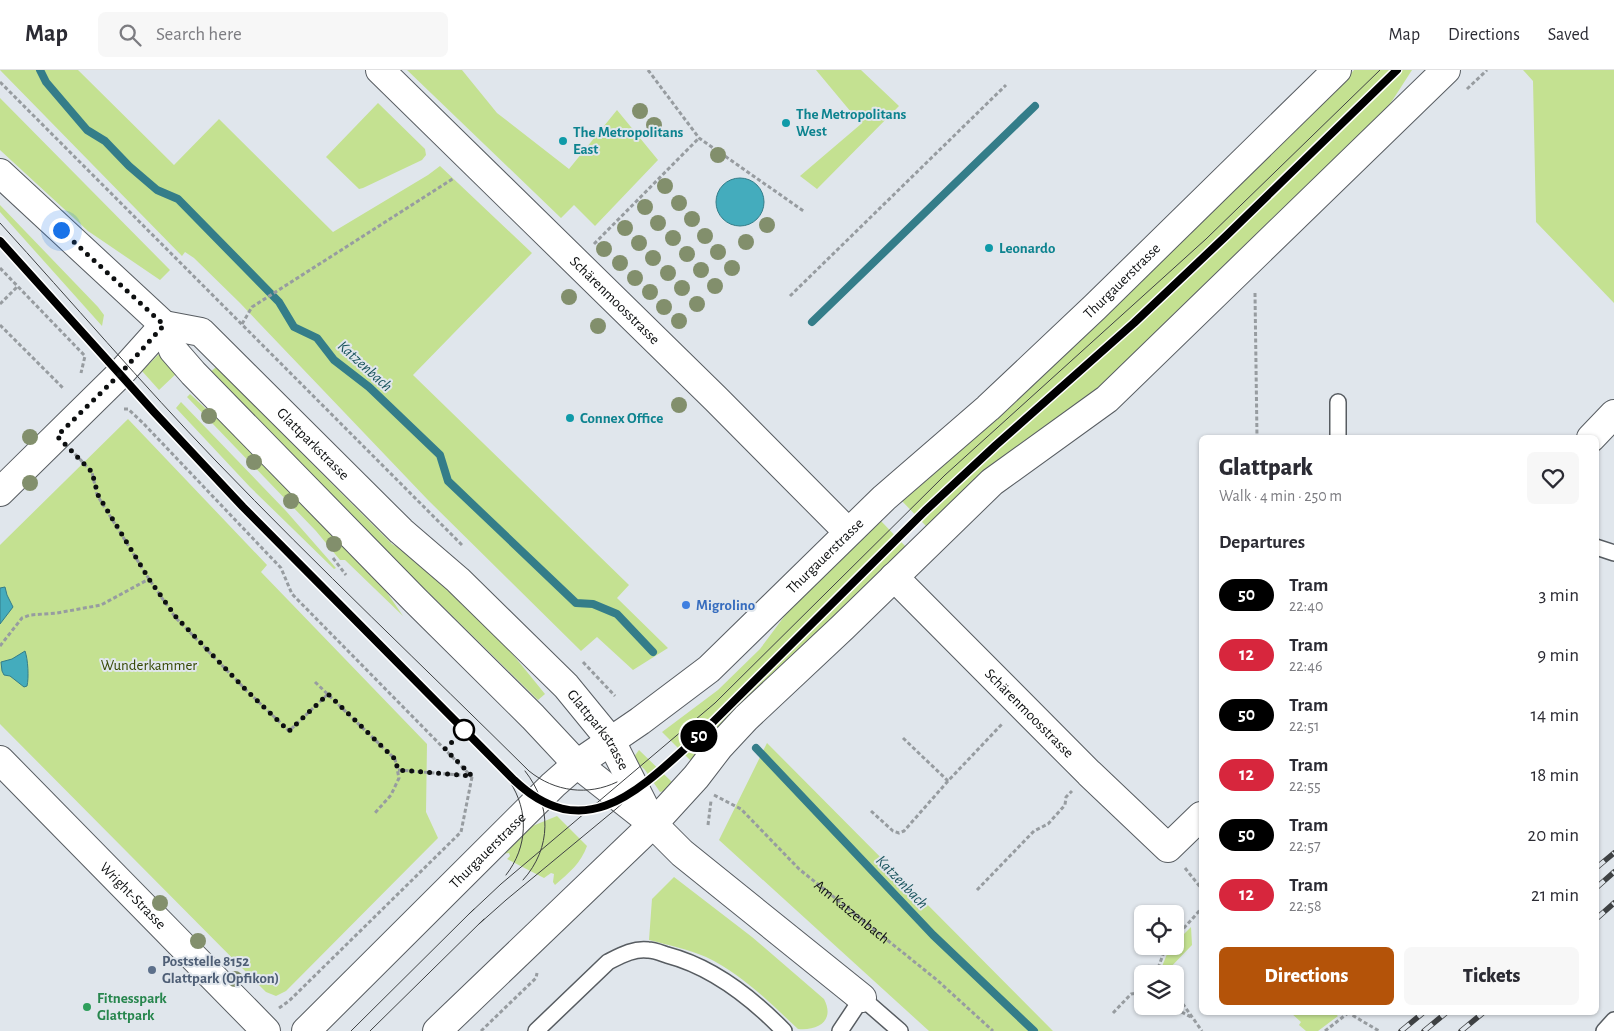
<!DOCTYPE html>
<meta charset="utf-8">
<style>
:root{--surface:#fff;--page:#f7f7f7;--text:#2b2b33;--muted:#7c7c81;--line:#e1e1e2;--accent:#b45309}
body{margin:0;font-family:"Alegreya Sans",sans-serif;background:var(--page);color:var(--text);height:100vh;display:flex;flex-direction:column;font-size:19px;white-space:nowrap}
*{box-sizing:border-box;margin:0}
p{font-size:16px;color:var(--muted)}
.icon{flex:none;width:28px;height:28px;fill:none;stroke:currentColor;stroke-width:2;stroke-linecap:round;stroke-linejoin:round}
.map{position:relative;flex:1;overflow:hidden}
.panel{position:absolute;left:1199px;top:365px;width:400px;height:580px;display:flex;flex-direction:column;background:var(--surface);border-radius:8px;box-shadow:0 1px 4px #0004}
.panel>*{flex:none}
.badge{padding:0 10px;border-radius:16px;font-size:18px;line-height:32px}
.controls{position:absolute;left:1134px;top:835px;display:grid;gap:10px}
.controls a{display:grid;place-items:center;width:50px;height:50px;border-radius:8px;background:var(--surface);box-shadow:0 1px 4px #0004;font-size:25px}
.you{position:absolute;width:25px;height:25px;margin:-12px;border:4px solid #fff;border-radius:50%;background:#1a73e8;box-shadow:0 0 0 8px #1a73e833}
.map>.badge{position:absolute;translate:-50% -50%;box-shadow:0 0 0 2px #fff}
h2{padding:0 20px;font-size:19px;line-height:45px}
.round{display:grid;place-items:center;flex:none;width:52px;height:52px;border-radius:8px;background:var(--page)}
.overview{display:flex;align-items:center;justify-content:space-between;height:85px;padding:0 20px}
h1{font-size:24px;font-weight:800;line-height:38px}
.primary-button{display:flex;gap:10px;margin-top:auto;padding:10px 20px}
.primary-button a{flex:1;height:58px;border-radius:8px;background:var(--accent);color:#fff;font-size:20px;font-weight:800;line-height:58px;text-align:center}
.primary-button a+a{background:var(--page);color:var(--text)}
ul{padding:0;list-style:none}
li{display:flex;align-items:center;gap:15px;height:60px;padding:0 20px}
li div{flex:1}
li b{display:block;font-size:19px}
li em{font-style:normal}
li .badge{min-width:55px;font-weight:700;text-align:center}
header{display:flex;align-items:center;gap:30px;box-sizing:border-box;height:70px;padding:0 25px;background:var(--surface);border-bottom:1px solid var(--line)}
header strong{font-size:24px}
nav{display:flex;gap:28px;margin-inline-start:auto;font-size:18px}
.search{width:350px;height:45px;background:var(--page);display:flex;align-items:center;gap:12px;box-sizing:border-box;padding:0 18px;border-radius:8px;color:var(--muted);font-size:19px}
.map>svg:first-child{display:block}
</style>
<header>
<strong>Map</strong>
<div class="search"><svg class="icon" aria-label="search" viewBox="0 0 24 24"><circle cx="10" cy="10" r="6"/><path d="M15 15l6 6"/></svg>Search here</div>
<nav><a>Map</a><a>Directions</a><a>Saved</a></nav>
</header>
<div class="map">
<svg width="1614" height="961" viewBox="0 0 1614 961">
<rect width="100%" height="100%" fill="#e0e6ec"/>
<path fill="#c4e191" d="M0,0H78L174,95L219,49L333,162L428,105L440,96L532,183L413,305L629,515L617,528L668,578L633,600L597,567L581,581L428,430L240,233L194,188L185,182L182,186Z
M407,0H462L497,43L569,99L617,40L658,90L595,156L574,135L561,148Z
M816,0H861L899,36L817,119L800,106L861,54Z
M1354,0H1412L1392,31L1377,50L1107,311L927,457L901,430L1066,282L1311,45Z
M1523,0H1614V233L1536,152L1533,11Z
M0,28L170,200L160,210L88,161L0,80Z
M378,33L425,79L426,85L422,90L363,118L359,119L326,87Z
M0,135L98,237L104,245L102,256L0,142Z
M160,283L178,302L159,320L142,301Z
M216,297L392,474L425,493L502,571L545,624L538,630L207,305Z
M190,324L217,349L221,345L377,508L403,546L345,490H340L316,461L187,327Z
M181,332L286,441L336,498L334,499L250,417L176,338Z
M128,349L267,495L261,502L427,674L426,742L438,768L286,921L276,926L266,922L0,654V475Z
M880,450L907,478L692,692L662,662L718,620L760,579L795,532Z
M767,673L1053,961H929L719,770Z
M639,680L674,714L668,720L660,722L645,700L633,688Z
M557,746L587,776C581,793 569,803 555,815L553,812L554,804L551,803L544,808L507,789L510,786L509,783L501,784L530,757Z
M674,807L752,867L824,929C835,950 819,961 798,959C769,932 742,904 706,887C688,879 668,875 649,870L652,829Z
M1191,857L1192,875L1165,903L1166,904H1159L1169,879L1172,876H1175V873Z
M1291,943H1334L1338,946L1318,961H1306L1299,955L1301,952Z"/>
<path fill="#44acbd" stroke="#347d89" d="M716 132a24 24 0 1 1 48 0a24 24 0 1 1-48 0Z
M5,517L7,525L13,537L0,554V518Z
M25,581C28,589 29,608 27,616L24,617L10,606L4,605L2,601L1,592L12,589Z"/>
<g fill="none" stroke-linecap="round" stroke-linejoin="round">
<path stroke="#347d89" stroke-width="8" d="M40,0L46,12L87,60L105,71L129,96L157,120L178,129L279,232L294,257L317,268L334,290L369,317L440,385L448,411L576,533L593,534L617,544L653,582
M812,252L1035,36
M756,678L933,865L1034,961"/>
<g stroke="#575c61" stroke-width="18">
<path id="lane" d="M1338,368V332
M1596,477L1614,483
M536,961L608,892C620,886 634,878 648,880C654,880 661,883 667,885C713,897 751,927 784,961
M840,961L862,928L900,961
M1604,961L1614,950"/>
</g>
<g stroke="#575c61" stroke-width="30">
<g id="street">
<path id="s2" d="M380,0L716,329L848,462"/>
<path d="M1591,368L1614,344"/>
<path d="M0,422L120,304L164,255"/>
<path id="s3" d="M894,507L1089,703L1168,778L1201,746"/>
<path id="s4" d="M0,690L266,961"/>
<path d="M653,754L682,783L862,928"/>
</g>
</g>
<g stroke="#575c61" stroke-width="30">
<g id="secondary">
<path d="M0,103L164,255L173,280L193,303L415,530L533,647L577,694L653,754"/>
<path id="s5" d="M164,255L201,262L401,461L458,510L566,616L611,671L649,746"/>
<path id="s6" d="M306,961L553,715L577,694L640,651L709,599L884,428L988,338L1095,237L1337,0"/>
<path d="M437,961L653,754L696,707L719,677L746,648L843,557L992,412L1107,329L1446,0"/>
</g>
</g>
<g stroke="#979ca0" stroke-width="3" stroke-dasharray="4 2.5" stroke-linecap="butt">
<path d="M648,0L699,68L805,142"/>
<path d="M0,12L462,475"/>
<path d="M1467,19L1487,0"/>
<path d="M594,174L699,68"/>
<path d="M0,198L85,286L81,303"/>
<path d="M1255,223L1257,368"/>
<path d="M790,226L1006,15"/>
<path d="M0,234L18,216"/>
<path d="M242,254L252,237L454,108"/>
<path d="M0,255L64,319"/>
<path d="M124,339H128L143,353L281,498L292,524L472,707"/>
<path d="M75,384L92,402L97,425L149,509L175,547L246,620L289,661L328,624"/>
<path d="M333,488L346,505"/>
<path d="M0,576L22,548L30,545L57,543L101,535L149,509"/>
<path d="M583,592L615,626"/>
<path d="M315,612L395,689L399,708L391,725L374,744"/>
<path d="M903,668L948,711"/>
<path d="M398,700L471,706"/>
<path id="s1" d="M714,725L741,739L799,799L937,910L993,961"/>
<path d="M871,741L893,761L899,763L904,761L948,711L1002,654"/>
<path d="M708,755L711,731"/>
<path d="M1185,798L1201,818"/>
<path d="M977,820L1034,761L1048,754L1065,735L1066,727L1072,721"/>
<path d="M1175,868L1201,839"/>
<path d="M1156,904L1165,879L1168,876"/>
<path d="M1175,923L1202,961"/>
<path d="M1170,936L1191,947"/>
<path d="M279,938L289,931L461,762L472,707"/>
<path d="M1347,942L1379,961"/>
<path d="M1113,943L1131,924L1139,923L1142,919"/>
<path d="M481,961L536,908L537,903"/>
<path d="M1325,961L1348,943"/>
</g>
<use href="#lane" stroke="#fff" stroke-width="15"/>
<use href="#street" stroke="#fff" stroke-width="28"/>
<use href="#secondary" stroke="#fff" stroke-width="28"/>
<path stroke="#3e4143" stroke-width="1" d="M0,153C72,232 142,314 216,391C318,497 425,598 529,701C555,722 588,726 617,712
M0,171L154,342L243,437L522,718C555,746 586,747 623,727
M506,805C528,777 529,741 510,712
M523,810C552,778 552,735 525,701
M469,844L501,814L715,633L945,405L1206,169L1380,0
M479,854L506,830L616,739L701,664L925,441L996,375L1133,253L1247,146L1397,0
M351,961L474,839
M370,961L484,849"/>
<g stroke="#3e4143" stroke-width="5.5">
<path id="rail" d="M1596,798L1614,783
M1596,818L1614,802
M1596,849L1614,833
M1401,961L1424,942
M1424,961L1447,942
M1461,961L1484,942"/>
</g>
<use href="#rail" stroke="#e0e6ec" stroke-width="4" stroke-dasharray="11" stroke-linecap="butt"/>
</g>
<g fill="#828f6c">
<circle cx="640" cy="41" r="8"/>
<circle cx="654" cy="55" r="8"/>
<circle cx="718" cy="85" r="8"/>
<circle cx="665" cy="116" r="8"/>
<circle cx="679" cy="133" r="8"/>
<circle cx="645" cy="137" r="8"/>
<circle cx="692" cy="149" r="8"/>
<circle cx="658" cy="153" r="8"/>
<circle cx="767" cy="155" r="8"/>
<circle cx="625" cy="158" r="8"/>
<circle cx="705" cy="166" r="8"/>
<circle cx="673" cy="168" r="8"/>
<circle cx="746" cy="172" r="8"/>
<circle cx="639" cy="173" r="8"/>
<circle cx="604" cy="179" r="8"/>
<circle cx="718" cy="182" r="8"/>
<circle cx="687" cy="184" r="8"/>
<circle cx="653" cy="188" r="8"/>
<circle cx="620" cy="193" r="8"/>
<circle cx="732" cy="198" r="8"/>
<circle cx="701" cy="200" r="8"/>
<circle cx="668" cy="203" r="8"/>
<circle cx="635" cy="208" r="8"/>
<circle cx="715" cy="216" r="8"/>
<circle cx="682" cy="218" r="8"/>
<circle cx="650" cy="222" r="8"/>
<circle cx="569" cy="227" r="8"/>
<circle cx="697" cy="234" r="8"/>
<circle cx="664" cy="237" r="8"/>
<circle cx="679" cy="251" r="8"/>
<circle cx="598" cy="256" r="8"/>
<circle cx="679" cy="335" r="8"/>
<circle cx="209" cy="346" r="8"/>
<circle cx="30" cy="367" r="8"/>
<circle cx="254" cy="392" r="8"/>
<circle cx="30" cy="413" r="8"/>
<circle cx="291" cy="431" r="8"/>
<circle cx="334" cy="474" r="8"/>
<circle cx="160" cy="833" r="8"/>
<circle cx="198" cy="871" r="8"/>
<circle cx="235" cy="909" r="8"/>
</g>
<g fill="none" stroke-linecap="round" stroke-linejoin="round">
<g stroke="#fff" stroke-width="11">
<path id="line" d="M0,171L154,342L243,437L514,710C587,780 644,715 701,664L925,441L996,375L1134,253L1226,166L1397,0"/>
</g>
<use href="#line" stroke="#000" stroke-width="8"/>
<path stroke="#0d0f10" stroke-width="5" stroke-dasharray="0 9" d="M61,160L164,255L120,304L57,366L92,402L98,425L149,509L176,547L246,620L289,661L328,624L395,689L398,700L472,706L445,679L464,660"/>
</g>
<g fill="#0f9aa8" stroke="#e0e6ec" stroke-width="2">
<circle cx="786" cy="53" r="5"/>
<circle cx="563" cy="71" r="5"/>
<circle cx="989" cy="178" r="5"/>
<circle cx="570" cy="348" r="5"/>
</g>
<circle fill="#3f7fe0" stroke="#e0e6ec" stroke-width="2" cx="686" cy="535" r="5"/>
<circle fill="#fff" stroke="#000" stroke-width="2.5" cx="464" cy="660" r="10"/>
<circle fill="#5c6f8a" stroke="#e0e6ec" stroke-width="2" cx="152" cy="900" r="5"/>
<circle fill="#2e9e5b" stroke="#e0e6ec" stroke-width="2" cx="87" cy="937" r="5"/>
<g text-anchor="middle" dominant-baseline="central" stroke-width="4" stroke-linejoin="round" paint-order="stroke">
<g font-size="15" font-weight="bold" fill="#0d838f" stroke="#e0e6ec" text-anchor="start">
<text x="796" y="44">The Metropolitans<tspan x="796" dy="17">West</tspan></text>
<text x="573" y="62">The Metropolitans<tspan x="573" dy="17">East</tspan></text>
<text x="999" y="178">Leonardo</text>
<text x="580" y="348">Connex Office</text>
</g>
<g font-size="15" fill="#0d0f10" stroke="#e0e6ec">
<text stroke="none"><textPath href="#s6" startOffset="1110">Thurgauerstrasse</textPath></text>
<text stroke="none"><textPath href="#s2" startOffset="329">Schärenmoosstrasse</textPath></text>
<text stroke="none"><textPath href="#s5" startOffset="196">Glattparkstrasse</textPath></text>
<text stroke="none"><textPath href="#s6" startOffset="705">Thurgauerstrasse</textPath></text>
<text stroke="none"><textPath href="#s3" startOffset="192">Schärenmoosstrasse</textPath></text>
<text stroke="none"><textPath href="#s5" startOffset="601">Glattparkstrasse</textPath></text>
<text stroke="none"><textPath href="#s6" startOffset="256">Thurgauerstrasse</textPath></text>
<text stroke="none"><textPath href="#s4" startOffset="190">Wright-Strasse</textPath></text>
<text stroke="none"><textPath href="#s1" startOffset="182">Am Katzenbach</textPath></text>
</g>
<g font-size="15" font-weight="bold" fill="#366cbe" stroke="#e0e6ec" text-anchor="start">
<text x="696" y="535">Migrolino</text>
</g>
<g font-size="15" fill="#354803" stroke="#e0e6ec">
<text x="149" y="595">Wunderkammer</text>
</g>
<g font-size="15" font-weight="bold" fill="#4e5e75" stroke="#e0e6ec" text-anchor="start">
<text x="162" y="891">Poststelle 8152<tspan x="162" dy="17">Glattpark (Opfikon)</tspan></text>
</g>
<g font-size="15" font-weight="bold" fill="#27864d" stroke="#e0e6ec" text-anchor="start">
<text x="97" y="928">Fitnesspark<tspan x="97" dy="17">Glattpark</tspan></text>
</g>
<g font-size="16" font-style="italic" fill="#1b555e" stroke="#e0e6ec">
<text transform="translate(365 296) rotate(42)">Katzenbach</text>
<text transform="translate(902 812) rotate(46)">Katzenbach</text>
</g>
</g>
</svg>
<div class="controls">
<a><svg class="icon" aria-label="locate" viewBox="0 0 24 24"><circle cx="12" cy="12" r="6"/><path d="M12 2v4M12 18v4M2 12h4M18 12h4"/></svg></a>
<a><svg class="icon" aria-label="layers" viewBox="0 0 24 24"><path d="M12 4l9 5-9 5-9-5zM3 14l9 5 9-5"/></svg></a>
</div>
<div class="you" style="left:61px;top:160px"></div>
<b class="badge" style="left:699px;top:666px;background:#000;color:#fff">50</b>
<section class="panel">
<div class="overview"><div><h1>Glattpark</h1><p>Walk · 4 min · 250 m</p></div><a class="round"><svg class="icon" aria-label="heart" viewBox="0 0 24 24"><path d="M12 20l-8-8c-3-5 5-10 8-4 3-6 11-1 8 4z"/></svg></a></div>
<h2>Departures</h2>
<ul>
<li><span class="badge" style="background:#000;color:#fff">50</span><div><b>Tram</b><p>22:40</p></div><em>3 min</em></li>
<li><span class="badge" style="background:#d7263d;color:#fff">12</span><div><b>Tram</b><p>22:46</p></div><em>9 min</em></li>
<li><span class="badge" style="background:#000;color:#fff">50</span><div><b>Tram</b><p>22:51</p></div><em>14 min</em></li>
<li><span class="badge" style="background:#d7263d;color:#fff">12</span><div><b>Tram</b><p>22:55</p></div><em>18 min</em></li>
<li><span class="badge" style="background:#000;color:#fff">50</span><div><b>Tram</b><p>22:57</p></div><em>20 min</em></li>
<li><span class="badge" style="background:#d7263d;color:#fff">12</span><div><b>Tram</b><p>22:58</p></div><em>21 min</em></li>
</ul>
<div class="primary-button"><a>Directions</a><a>Tickets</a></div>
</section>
</div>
